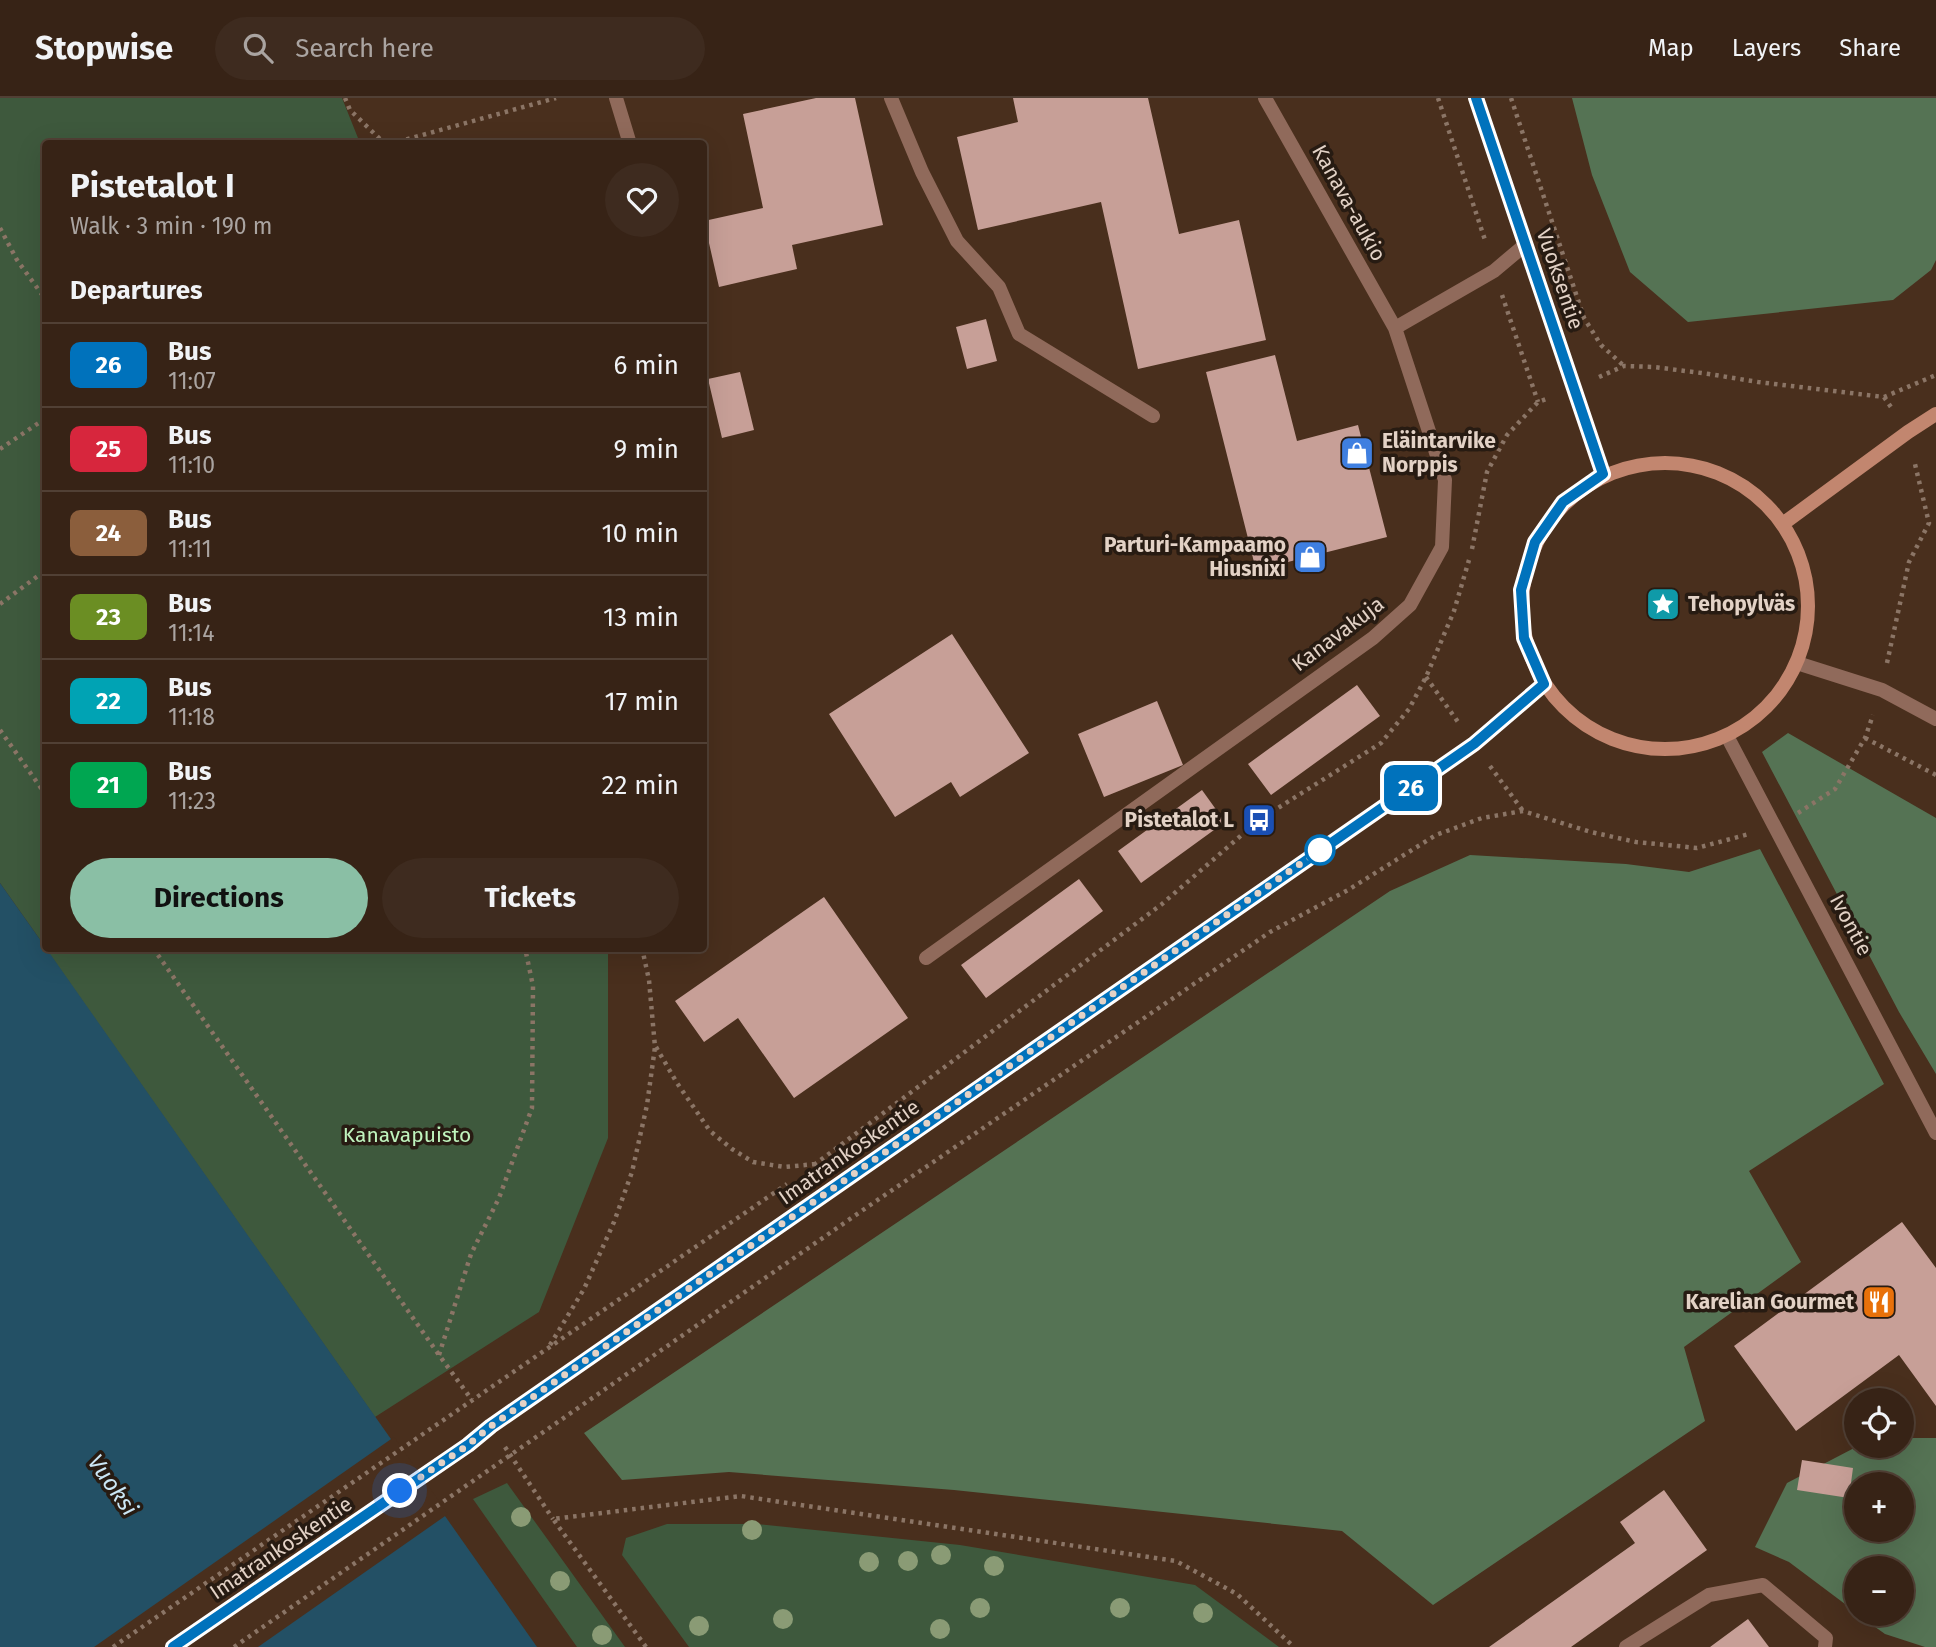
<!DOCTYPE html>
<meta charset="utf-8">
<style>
:root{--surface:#372316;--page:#3e2b1f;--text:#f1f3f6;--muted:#aaa4a1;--line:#514035;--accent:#8abfa5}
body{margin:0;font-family:"Fira Sans",sans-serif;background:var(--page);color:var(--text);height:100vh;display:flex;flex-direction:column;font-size:26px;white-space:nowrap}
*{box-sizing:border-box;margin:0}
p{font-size:23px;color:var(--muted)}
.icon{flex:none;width:38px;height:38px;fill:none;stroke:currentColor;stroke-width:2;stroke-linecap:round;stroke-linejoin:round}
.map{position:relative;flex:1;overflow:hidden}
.drawer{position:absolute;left:42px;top:42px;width:665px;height:812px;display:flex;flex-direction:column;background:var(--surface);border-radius:7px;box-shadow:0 7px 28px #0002,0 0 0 2px var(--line)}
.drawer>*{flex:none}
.badge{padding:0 14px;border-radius:10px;font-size:24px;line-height:46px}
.fabs{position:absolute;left:1844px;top:1290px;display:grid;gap:14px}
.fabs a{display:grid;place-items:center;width:70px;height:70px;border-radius:50%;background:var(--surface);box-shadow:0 7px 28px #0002,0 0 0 2px var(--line);font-size:35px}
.you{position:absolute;width:35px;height:35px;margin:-18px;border:5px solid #fff;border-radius:50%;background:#1a73e8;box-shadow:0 0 0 10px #1a73e833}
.map>.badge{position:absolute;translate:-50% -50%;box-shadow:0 0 0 4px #fff}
h2{padding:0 28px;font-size:26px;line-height:63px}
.round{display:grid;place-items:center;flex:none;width:74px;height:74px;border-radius:37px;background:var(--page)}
.head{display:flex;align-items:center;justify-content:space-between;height:119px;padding:0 28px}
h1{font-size:33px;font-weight:700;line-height:52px}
.button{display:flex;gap:14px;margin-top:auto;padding:14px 28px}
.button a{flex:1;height:80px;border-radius:42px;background:var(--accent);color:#111;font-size:28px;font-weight:700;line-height:80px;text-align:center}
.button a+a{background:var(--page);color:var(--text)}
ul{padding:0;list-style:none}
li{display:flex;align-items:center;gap:21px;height:84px;padding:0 28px;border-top:2px solid var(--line)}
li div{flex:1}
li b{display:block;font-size:26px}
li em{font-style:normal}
li .badge{min-width:77px;font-weight:700;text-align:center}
header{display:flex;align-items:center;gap:42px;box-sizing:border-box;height:98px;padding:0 35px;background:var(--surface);border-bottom:2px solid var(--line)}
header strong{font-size:33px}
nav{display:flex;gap:38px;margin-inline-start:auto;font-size:24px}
.search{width:490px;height:63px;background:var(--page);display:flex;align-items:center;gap:18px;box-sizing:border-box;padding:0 24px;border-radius:38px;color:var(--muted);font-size:26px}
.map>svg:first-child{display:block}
</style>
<header>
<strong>Stopwise</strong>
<div class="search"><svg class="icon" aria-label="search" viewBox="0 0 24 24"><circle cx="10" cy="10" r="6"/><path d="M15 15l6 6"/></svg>Search here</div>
<nav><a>Map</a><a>Layers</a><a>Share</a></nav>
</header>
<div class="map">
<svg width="1936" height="1549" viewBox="0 0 1936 1549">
<rect width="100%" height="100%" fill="#492f1d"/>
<path fill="#3e593d" d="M0,0H342L360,45L46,46V850L0,785Z
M46,851H608V1040L539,1214L375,1319Z
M507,1385L625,1549H577L473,1401Z
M667,1426H756L960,1447L1195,1487L1279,1549H689L622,1457L626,1440Z"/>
<path fill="#557354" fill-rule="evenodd" d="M1572,0H1936V162L1931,172L1893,202L1688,224L1630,174L1592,77Z
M1788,635L1936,720V976L1899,914L1762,654Z
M1760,751L1884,986L1749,1073L1801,1164L1684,1249L1705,1323L1433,1507L1342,1433L954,1392L729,1374L622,1382L584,1335L1390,793L1470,757L1626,766L1689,774Z
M1902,1340H1936V1549H1925L1885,1536L1857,1516H1902V1470H1857V1515L1789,1464L1755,1449L1787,1385L1858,1348H1902ZM1857,1386H1902V1432H1857Z"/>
<path fill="#235065" d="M0,785L46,850L537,1549H0Z"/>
<path fill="#492f1d" d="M394,1339L448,1416L258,1549H94Z"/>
<path fill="#c79f97" d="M816,0H855L883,127L792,147L797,171L719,189L704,123L763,110L743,16Z
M1013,0H1148L1179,136L1239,122L1266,242L1138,271L1101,104L978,132L957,39L1018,24Z
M986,221L997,263L967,271L956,229Z
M1275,257L1297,343L1358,327L1387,439L1256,472L1206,274Z
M740,274L754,332L722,340L708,281Z
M952,536L1029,655L960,699L951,684L895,719L829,616Z
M1357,587L1380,618L1271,697L1248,666Z
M1157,603L1183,667L1104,699L1078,636Z
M1202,692L1225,724L1141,785L1118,753Z
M1079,781L1103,813L986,900L961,867Z
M824,799L908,920L794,1000L738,920L704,944L675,903Z
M1902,1124L1936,1170V1308L1899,1257L1796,1333L1734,1248Z
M1802,1362L1853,1370L1849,1400L1797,1392Z
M1664,1392L1707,1452L1571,1549H1489L1635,1445L1620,1424Z
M1748,1521L1769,1549H1710Z"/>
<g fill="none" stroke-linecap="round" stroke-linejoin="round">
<path stroke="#8b7566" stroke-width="4.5" stroke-dasharray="3.5 5" stroke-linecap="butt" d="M345,0L350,12L385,46
M1438,0L1486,145
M1511,0L1584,220L1601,247L1624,268
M390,46L556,0
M0,130L17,162L46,202
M1502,197L1538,304
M1599,279L1624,268L1654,269L1709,276L1758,284L1884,299L1936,277
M1884,299L1893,312
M0,351L46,320
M1472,451L1487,374L1507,337L1538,304L1549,300
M0,506L46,472
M1887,565L1909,464L1929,425L1914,362
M1426,579L1458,624
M0,632L46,697
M1865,640L1936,677
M1490,668L1523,713
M1798,715L1835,691L1865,640L1873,617
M153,850L439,1257L472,1302
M656,949L677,985L710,1033L732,1051L753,1064L785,1069L815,1066
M814,1067L1162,806L1259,722L1381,645L1409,611L1426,579L1454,513L1469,462
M550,1247L584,1191L614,1124L632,1074L647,1007L655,949L649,882L642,850
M439,1257L471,1156L499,1100L532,1010L533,888L525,850
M505,1349L553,1421
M113,1549L787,1086
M234,1549L863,1112L1270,834L1348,792L1436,737L1482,720L1523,713L1591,734L1636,744L1697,750L1749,736
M646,1549L553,1421L741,1398L1176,1463L1237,1496L1294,1549"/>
<path stroke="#906a5b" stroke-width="14" d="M616,0L630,46
M891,0L922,74L957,143L999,189L1019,236L1153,318
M1626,1549L1709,1497L1763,1487L1826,1540L1825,1549"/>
<path stroke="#906a5b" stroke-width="14" d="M1265,0L1395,230
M1797,565L1882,592L1936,621
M1727,638L1936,1035
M926,860L1373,540L1410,507L1442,449L1445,382L1395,230L1494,173L1526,146"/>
<path stroke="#906a5b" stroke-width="14" d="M1476,0L1603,376"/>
<path stroke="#c2866f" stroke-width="14" d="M1522 508a143 143 0 1 1 286 0a143 143 0 1 1-286 0Z
M1784,425L1908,334L1936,316
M173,1549L468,1347L491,1328L1474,646L1544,586"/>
</g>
<g fill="#8a9b75">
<circle cx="521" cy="1419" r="10"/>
<circle cx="752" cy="1432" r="10"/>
<circle cx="941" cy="1457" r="10"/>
<circle cx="908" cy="1463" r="10"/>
<circle cx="869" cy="1464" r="10"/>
<circle cx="994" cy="1468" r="10"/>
<circle cx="560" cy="1483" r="10"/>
<circle cx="980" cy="1510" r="10"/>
<circle cx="1120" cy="1510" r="10"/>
<circle cx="1203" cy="1515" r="10"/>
<circle cx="783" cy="1521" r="10"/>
<circle cx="699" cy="1528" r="10"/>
<circle cx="940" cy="1531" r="10"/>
<circle cx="602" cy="1537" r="10"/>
</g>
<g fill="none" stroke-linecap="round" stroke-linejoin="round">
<g stroke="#fff" stroke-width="16">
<path id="line" d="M173,1549L468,1347L491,1328L1474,646L1544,586L1524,540L1521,492L1535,444L1563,404L1603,376L1476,0"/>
</g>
<use href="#line" stroke="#0072bc" stroke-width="10"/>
<path stroke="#e3d2c6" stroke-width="7" stroke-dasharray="0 12.6" d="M400,1393L468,1347L491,1328L1320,752"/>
</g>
<defs>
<g id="shop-square" transform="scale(1.75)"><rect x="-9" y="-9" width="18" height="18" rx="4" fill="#3f7fe0" stroke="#271b12"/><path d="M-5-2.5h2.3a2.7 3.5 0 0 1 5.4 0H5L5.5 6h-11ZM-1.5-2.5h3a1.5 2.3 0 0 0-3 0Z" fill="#fff"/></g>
<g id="sight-square" transform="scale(1.75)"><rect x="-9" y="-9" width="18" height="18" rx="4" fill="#0f9aa8" stroke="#271b12"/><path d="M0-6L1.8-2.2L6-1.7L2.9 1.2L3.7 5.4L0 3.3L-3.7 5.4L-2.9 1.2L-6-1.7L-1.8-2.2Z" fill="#fff"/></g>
<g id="bus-square" transform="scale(1.75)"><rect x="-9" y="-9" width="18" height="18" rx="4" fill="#1a4fb4" stroke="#271b12"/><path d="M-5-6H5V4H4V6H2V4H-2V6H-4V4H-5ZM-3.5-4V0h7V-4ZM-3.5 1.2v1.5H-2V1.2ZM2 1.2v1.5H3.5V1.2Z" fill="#fff"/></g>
<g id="restaurant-square" transform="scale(1.75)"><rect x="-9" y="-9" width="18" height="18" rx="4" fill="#e8710a" stroke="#271b12"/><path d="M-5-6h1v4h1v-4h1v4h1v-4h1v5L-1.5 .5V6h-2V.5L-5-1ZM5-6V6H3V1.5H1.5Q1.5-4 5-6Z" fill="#fff"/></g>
</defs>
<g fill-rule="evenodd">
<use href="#shop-square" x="1357" y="355"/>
<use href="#shop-square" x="1310" y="459"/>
<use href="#sight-square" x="1663" y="506"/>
<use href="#bus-square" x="1259" y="722"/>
<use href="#restaurant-square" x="1879" y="1204"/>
</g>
<circle fill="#fff" stroke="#0072bc" stroke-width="3.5" cx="1320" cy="752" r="14"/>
<g text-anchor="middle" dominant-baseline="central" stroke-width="7" stroke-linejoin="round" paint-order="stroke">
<g font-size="21" fill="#e3d2c6" stroke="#271b12">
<text transform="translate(1349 105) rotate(61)">Kanava-aukio</text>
<text transform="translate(1560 181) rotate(71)">Vuoksentie</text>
<text transform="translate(1338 536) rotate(-37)">Kanavakuja</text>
<text transform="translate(1851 827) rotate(62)">Ivontie</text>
<text transform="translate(849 1054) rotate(-35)">Imatrankoskentie</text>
<text transform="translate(281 1450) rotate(-34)">Imatrankoskentie</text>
</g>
<g font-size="21" font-weight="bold" fill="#e3d2c6" stroke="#271b12" text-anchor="end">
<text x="1382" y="343" text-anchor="start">Eläintarvike<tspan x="1382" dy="24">Norppis</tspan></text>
<text x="1286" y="447">Parturi-Kampaamo<tspan x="1286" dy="24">Hiusnixi</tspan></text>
<text x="1688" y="506" text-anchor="start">Tehopylväs</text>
<text x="1234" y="722">Pistetalot L</text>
<text x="1854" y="1204">Karelian Gourmet</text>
</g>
<g font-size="21" fill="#bff3bd" stroke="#271b12">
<text x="407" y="1037">Kanavapuisto</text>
</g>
<g font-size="23" font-style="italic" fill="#cbe7f6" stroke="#271b12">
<text transform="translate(113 1387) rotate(55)">Vuoksi</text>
</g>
</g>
</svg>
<div class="fabs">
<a><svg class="icon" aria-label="locate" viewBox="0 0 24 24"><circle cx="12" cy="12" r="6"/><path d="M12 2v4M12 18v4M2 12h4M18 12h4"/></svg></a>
<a>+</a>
<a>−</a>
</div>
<div class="you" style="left:400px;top:1393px"></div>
<b class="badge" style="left:1411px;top:690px;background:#0072bc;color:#fff">26</b>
<section class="drawer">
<div class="head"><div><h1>Pistetalot I</h1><p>Walk · 3 min · 190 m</p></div><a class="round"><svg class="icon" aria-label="heart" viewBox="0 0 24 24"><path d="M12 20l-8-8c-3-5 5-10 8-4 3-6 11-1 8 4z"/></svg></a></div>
<h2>Departures</h2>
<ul>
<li><span class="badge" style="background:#0072bc;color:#fff">26</span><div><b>Bus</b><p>11:07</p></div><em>6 min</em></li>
<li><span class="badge" style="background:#d7263d;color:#fff">25</span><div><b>Bus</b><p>11:10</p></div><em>9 min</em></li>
<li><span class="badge" style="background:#8b5e3c;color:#fff">24</span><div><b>Bus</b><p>11:11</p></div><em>10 min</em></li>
<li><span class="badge" style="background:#6b8e23;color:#fff">23</span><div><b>Bus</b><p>11:14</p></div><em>13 min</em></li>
<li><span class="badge" style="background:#00a3b4;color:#fff">22</span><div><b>Bus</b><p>11:18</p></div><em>17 min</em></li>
<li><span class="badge" style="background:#00a651;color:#fff">21</span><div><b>Bus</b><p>11:23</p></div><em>22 min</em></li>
</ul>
<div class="button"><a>Directions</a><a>Tickets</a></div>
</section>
</div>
